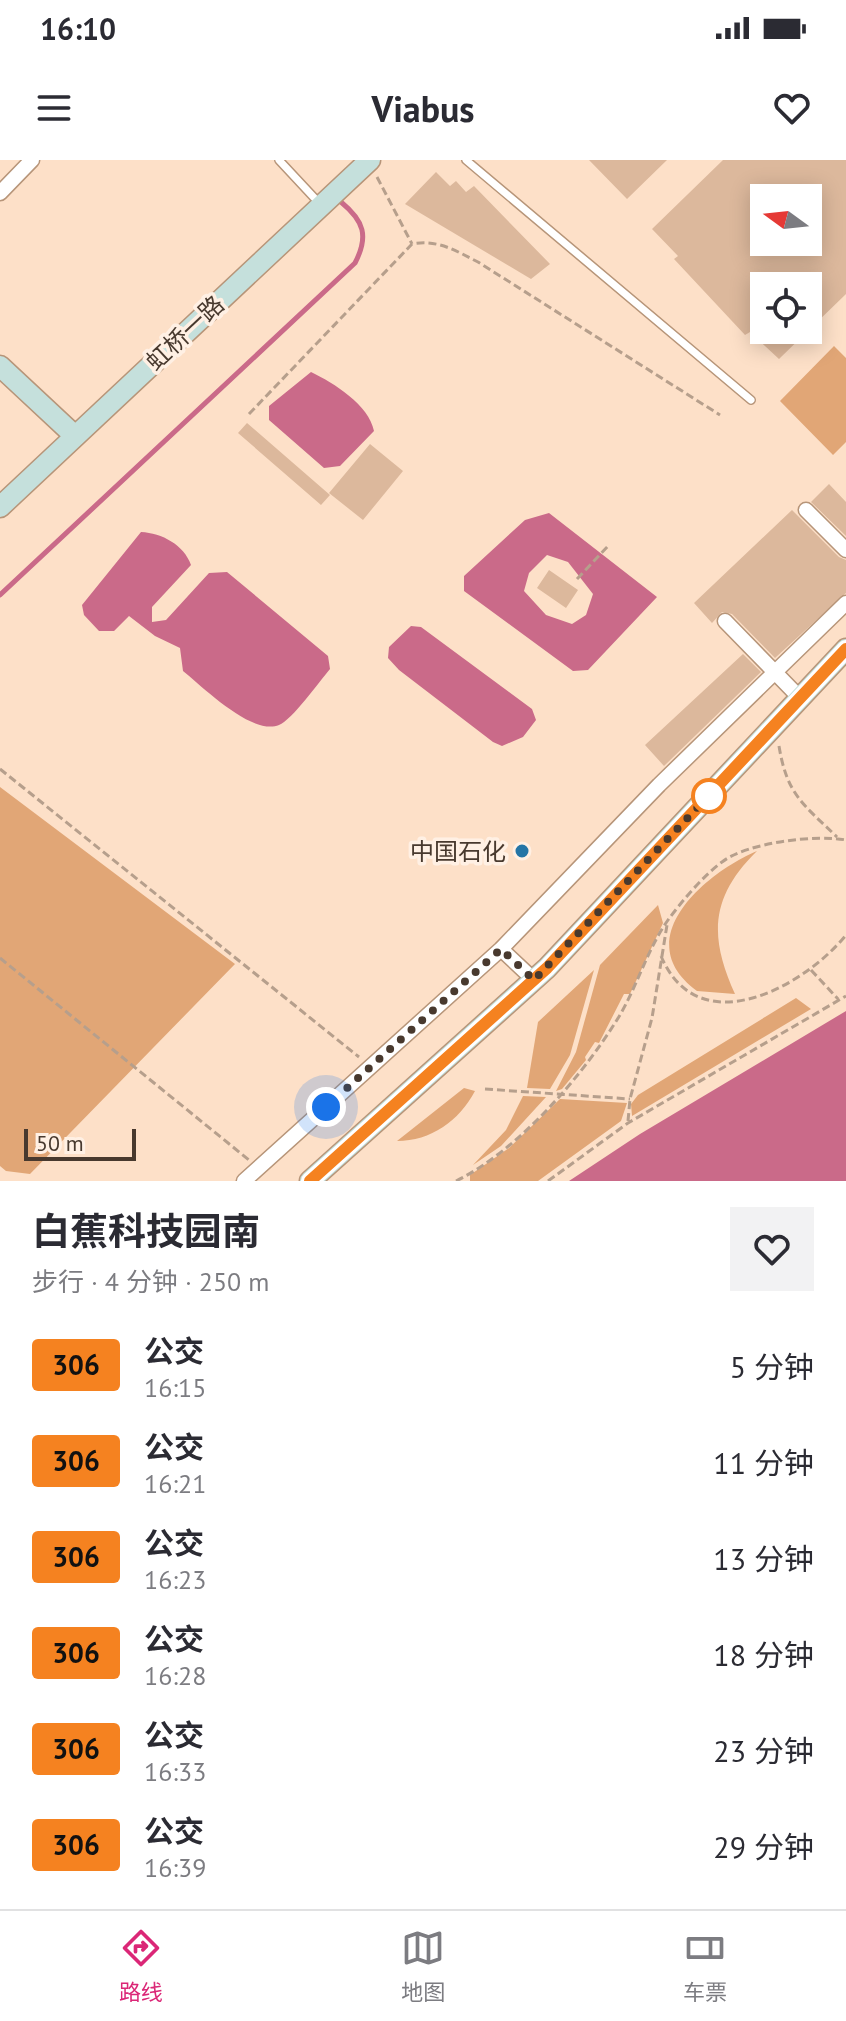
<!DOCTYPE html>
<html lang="zh">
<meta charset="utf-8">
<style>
:root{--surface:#fff;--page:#f2f2f3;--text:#2b2b33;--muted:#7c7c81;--line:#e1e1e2;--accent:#db2777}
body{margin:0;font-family:"PT Sans","Noto Sans SC",sans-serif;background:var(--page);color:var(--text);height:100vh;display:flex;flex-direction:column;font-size:30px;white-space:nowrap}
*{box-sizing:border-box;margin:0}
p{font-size:26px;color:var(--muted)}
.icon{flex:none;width:44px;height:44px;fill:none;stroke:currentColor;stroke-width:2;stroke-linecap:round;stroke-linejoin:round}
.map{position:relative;height:1021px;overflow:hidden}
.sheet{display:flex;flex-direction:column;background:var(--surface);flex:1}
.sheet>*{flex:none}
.badge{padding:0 16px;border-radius:6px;font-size:28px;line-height:52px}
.needle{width:52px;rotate:285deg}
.controls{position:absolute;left:750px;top:24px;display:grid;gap:16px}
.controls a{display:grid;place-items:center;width:72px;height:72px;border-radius:0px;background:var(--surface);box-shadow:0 4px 20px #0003;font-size:40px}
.scale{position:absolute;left:24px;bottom:20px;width:112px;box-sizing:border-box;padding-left:8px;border:4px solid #48392e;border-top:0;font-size:22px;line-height:28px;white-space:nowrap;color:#48392e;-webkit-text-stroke:6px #fff0e4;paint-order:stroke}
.you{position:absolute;width:40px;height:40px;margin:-20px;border:6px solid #fff;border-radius:50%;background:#1a73e8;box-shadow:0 0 0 12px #1a73e833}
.map>.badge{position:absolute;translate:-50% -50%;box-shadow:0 0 0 4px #fff}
.round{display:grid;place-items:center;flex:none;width:84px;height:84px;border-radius:0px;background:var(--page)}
.summary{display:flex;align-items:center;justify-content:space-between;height:136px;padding:0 32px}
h1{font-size:38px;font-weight:700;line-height:60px}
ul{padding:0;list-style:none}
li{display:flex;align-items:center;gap:24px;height:96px;padding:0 32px}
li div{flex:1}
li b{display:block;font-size:30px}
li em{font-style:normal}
li .badge{min-width:88px;font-weight:700;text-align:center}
.status{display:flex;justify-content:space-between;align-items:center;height:56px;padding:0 40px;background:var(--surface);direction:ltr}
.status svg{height:22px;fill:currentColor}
header{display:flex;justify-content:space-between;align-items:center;height:104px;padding:0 32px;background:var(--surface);font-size:36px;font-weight:700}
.tabs{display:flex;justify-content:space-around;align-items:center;height:112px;border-top:2px solid var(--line);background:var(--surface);font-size:22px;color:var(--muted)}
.tabs a{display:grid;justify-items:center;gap:4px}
.tabs .current{color:var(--accent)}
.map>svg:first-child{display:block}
</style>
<div class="status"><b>16:10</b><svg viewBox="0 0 49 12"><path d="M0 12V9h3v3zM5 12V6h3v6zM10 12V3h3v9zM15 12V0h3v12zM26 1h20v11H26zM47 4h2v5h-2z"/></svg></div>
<header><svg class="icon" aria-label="menu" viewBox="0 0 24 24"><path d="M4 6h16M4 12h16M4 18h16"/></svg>Viabus<svg class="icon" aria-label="heart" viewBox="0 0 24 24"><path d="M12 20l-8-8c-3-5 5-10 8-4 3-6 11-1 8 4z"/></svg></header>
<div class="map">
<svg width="846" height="1021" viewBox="0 0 846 1021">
<rect width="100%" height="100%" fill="#fde0c8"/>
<path fill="#e1a676" d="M834,186L846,198V282L833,295L780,241Z
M0,627L235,804L30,1014L6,1011L0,1006Z
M757,691C710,737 709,777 735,834L697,831C627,780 705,713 757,691Z
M658,745L663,763L630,834H624L599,883L595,882L585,897L586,900L562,929L556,931L576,892L600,805Z
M594,810L570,895L550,929L527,928L538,862Z
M796,838L811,849L632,956L631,944L638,935Z
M464,928L475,931C459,961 431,981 397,981Z
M523,936L546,937L501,986L473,1005L506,970Z
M560,939L627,943L621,961L538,1021H470V1015L509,988Z"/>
<path fill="#ca6a89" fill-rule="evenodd" d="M311,212C334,223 369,245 374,271L340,306L324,308L269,260V246Z
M549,353L657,437L588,510L573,511L464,431V416L525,360ZM547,395L568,402L593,434L586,455L572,464L546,455L524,431L529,413Z
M141,372C162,373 184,385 191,405L152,447V462L166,460L209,413L227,412L328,496L330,509C319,522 292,560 279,565C252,576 203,527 183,511L180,488L155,476L129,456L114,471H99L84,455L82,445Z
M411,466L421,467L532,549L536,560L523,577L502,586L493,582L399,510L388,498L389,487Z
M846,851V1021H569L640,974Z"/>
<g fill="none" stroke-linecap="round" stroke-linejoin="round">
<path stroke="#ca6a89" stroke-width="5" d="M0,435L355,103C369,76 364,61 341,42"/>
</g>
<path fill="#dcb89c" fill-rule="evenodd" d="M589,0H667L627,39Z
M723,0H846V134L779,199L750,172L745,175L674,99L678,96L652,69ZM764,38H808V82H764ZM764,126H808V170H764Z
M436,12L450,26L456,21L466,32L474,26L550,104L531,119L405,44Z
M247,263L330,335L321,345L238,273Z
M370,284L403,311L363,360L329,333Z
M829,324L846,342V376L811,342Z
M792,350L839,397L846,400V433L775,498L732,454L722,452L712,463L694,443Z
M549,410L578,430L566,448L537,428Z
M743,494L761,512L664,606L645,585Z"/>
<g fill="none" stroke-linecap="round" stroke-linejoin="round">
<g stroke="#b79579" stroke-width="10">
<path id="lane" d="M279,0L320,44
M466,0L751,240"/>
</g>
<g stroke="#b79579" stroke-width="17">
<path id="street" d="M0,33L32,0
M806,350L846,390
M725,461L800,538
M501,789L534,820
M244,1021L501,789L659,625L846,443"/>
</g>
<g stroke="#b79579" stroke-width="23">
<path id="secondary" d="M0,206L75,276
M0,347L370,0
M310,1021L547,808L846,489"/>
</g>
<path stroke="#b69f8c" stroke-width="3" stroke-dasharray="8 4" stroke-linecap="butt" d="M377,17L412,84
M249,254L412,84C438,79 456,91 478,102L720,255
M577,419L608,386
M779,586C787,635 803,644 837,677
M0,609L359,897
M661,796C698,884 803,828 846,775
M0,798L249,1000
M811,810L838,839
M485,929L630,939
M628,961L630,939L652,858L667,765
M456,1021C517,991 579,920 615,863C636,831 646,791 668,760C682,741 703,716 722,702C746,683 816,674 846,680
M548,1021L628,963L846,836"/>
<use href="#lane" stroke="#fff" stroke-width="7"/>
<use href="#street" stroke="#fff" stroke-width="14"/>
<use href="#secondary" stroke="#c5e0dc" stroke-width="20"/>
</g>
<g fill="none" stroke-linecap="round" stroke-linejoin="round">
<g stroke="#fff" stroke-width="18">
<path id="line" d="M310,1021L547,808L846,489"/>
</g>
<use href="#line" stroke="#f58220" stroke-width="12"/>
<path stroke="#48392e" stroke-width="8" stroke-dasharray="0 14.4" d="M326,947L501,789L534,820L716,628L709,636"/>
</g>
<circle fill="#fff" stroke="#f58220" stroke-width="4" cx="709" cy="636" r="16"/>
<circle fill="#2475a6" stroke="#fff0e4" stroke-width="3" cx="522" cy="691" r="8"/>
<g text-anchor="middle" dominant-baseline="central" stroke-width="7" stroke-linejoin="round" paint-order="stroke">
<g font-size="24" fill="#48392e" stroke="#fff0e4">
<text transform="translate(185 173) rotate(-43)">虹桥一路</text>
</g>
<g font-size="24" fill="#48392e" stroke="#fff0e4" text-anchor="end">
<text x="506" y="691">中国石化</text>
</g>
</g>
</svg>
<div class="controls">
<a><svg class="needle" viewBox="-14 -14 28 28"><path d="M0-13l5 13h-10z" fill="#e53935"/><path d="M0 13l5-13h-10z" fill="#7c7c81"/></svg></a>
<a><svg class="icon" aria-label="locate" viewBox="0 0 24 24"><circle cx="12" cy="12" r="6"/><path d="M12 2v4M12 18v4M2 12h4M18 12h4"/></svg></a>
</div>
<div class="scale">50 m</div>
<div class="you" style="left:326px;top:947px"></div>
</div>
<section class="sheet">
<div class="summary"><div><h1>白蕉科技园南</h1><p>步行 · 4 分钟 · 250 m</p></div><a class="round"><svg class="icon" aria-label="heart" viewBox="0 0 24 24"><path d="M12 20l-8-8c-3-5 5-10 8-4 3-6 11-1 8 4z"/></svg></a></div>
<ul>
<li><span class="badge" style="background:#f58220;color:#111">306</span><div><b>公交</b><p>16:15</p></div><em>5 分钟</em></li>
<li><span class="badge" style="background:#f58220;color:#111">306</span><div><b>公交</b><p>16:21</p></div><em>11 分钟</em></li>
<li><span class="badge" style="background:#f58220;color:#111">306</span><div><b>公交</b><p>16:23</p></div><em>13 分钟</em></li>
<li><span class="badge" style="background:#f58220;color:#111">306</span><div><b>公交</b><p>16:28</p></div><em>18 分钟</em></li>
<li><span class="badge" style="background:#f58220;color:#111">306</span><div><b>公交</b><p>16:33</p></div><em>23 分钟</em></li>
<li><span class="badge" style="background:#f58220;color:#111">306</span><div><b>公交</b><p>16:39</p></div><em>29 分钟</em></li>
</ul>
</section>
<nav class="tabs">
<a class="current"><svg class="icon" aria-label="directions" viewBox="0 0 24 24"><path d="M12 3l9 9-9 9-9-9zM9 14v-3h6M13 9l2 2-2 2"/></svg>路线</a>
<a><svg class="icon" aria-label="map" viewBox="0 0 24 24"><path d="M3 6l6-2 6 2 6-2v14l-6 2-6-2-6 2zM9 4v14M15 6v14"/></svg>地图</a>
<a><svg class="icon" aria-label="tickets" viewBox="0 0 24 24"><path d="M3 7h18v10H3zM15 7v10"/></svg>车票</a>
</nav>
